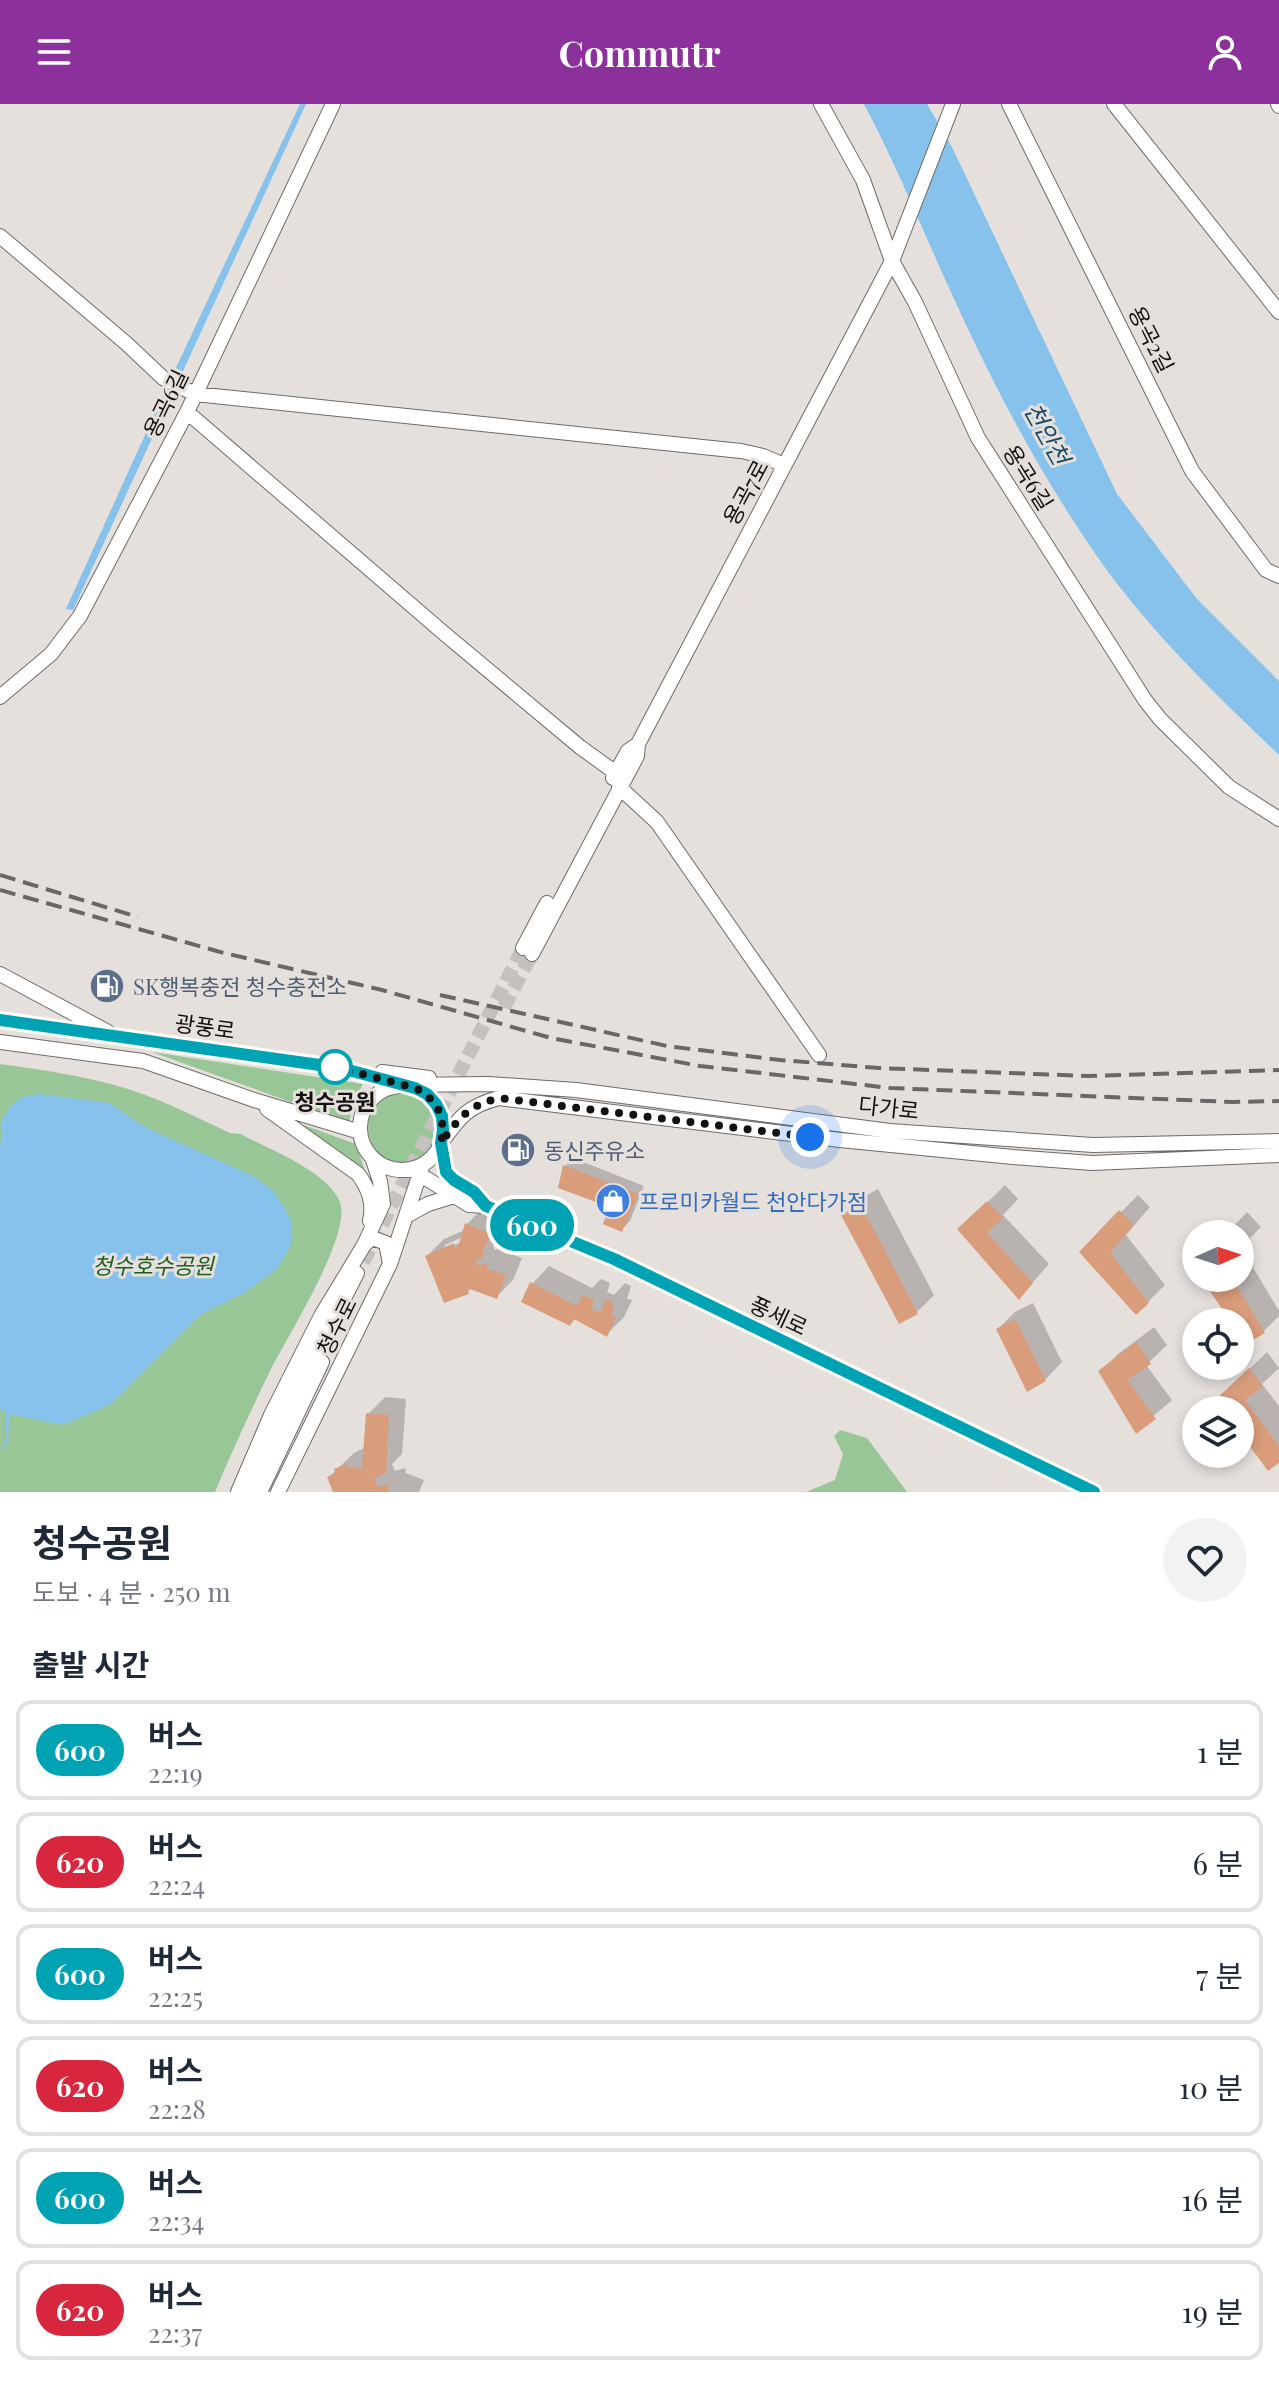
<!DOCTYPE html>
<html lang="ko">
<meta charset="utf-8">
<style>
:root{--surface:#fff;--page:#f2f2f3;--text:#1f2937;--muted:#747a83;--line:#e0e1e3;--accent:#8c319c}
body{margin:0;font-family:"Playfair Display","Noto Sans KR",serif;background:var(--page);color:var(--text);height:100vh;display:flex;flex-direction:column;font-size:30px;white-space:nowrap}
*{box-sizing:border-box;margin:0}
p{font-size:26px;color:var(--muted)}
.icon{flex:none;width:44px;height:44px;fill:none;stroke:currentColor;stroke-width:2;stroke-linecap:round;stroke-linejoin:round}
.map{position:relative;height:1388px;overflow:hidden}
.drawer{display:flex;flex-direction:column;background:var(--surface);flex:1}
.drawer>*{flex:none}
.badge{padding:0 16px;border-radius:26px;font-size:28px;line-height:52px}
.needle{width:52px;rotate:87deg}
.buttons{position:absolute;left:1182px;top:1116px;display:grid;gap:16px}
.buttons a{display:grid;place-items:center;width:72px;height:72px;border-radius:50%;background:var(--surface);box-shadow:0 4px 12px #0003;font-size:40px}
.you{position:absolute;width:40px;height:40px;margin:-20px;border:6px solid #fff;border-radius:50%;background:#1a73e8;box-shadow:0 0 0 12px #1a73e833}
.map>.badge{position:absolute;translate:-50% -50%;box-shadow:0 0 0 4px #fff}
h2{padding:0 32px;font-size:30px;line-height:72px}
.round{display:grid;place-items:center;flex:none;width:84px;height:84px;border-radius:42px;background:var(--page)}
.head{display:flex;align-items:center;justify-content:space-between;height:136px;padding:0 32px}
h1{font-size:38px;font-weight:700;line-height:60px}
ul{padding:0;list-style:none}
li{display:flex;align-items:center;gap:24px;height:100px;margin:0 16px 12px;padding:0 16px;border:4px solid var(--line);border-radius:16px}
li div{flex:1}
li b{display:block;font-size:30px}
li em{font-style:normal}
li .badge{min-width:88px;font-weight:700;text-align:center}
header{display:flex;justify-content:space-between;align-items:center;height:104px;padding:0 32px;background:var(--accent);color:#fff;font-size:36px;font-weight:700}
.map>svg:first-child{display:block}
</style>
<header><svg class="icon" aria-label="menu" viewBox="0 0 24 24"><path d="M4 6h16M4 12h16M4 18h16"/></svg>Commutr<svg class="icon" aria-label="person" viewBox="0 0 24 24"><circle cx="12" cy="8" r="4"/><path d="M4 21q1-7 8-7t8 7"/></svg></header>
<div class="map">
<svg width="1279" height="1388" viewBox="0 0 1279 1388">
<rect width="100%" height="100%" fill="#e6e0dd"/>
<path fill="#99c696" d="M152,948L363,980L354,997L349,1019Z
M0,960C42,966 87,972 128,985C163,996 196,1013 230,1029L241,1030C268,1045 328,1067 340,1098C352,1131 287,1233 271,1265C251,1306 232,1347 215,1388H0Z
M368 1024a35 35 0 1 1 70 0a35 35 0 1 1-70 0Z
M295,1018L356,1040L365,1067Z
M840,1326L867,1334L907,1388H806L835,1376L843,1350L834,1332Z"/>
<path fill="#86c2eb" d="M300,0H306L73,506L66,505L164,289Z
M864,0H927L951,41L1117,390L1197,495L1279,577V651C1210,585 1141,519 1088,439C1039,367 997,288 961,210C928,140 900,68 864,0Z
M39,990L110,999L145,1023L255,1073L273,1087L285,1104L292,1118L291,1141L278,1164L244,1189L200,1211L111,1300L63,1321L10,1310L7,1340L0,1347L6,1336V1308L0,1306V1042L3,1025L0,1024C7,1002 16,992 39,990Z"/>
<path fill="#0003" fill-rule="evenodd" d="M573,1054L644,1082L630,1117L621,1126L612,1102L565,1062Z
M1005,1081L1018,1095L1003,1111L1049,1160L1020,1193L960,1125Z
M878,1085L934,1191L917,1208L844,1111L861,1094Z
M1138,1091L1150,1103L1126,1131L1165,1181L1148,1198L1082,1148Z
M484,1103L507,1113L499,1128L501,1134L493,1142L495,1146L504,1143L505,1148L522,1154L513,1176L496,1193L472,1184L468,1188L427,1152L444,1135L465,1126L467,1120ZM463,1133L464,1137L445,1145V1141Z
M1247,1108L1261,1123L1241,1143L1279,1207V1212L1264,1227H1240V1218H1234L1204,1174H1240V1130H1226Z
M549,1162L592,1184L601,1175L610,1179L607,1188L614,1191L625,1179L631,1182L627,1195L632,1196L624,1213L607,1230L576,1214L570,1220L532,1180Z
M1033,1199L1062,1258L1045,1276L998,1225L1015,1208Z
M1154,1223L1167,1241L1146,1261L1172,1296L1136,1327L1100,1268L1118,1250Z
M1267,1248L1279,1264L1262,1280L1279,1302V1356L1240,1326V1306H1225L1218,1296Z
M385,1293L406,1295L402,1350L392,1360L395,1367L405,1364L406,1369L424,1376L419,1388H335L329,1373L354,1349L366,1343L368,1310Z"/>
<path fill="#d99d7c" d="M563,1061L638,1090L622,1128L603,1120L609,1103L558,1084Z
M987,1097L1003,1114L987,1129L1033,1179L1019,1196L957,1125Z
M861,1101L918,1210L899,1220L841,1111Z
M1119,1106L1134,1121L1110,1149L1149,1199L1136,1211L1079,1148Z
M465,1119L491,1130L483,1147L484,1153L475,1157L478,1162L486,1159L488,1165L506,1171L497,1195L467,1184L469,1190L444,1199L425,1152L454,1139L455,1145L458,1143Z
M1201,1174H1232L1265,1229L1246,1240L1240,1231V1218H1231Z
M530,1178L577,1202L582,1191L594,1196L591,1205L600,1209L606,1195L614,1200L611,1212L616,1213L607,1233L574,1215L570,1222L521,1198Z
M1015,1215L1046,1277L1027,1288L996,1225Z
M1136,1238L1151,1260L1127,1276L1156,1315L1136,1330L1098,1267Z
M1249,1264L1263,1282L1245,1296L1279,1342V1359L1268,1367L1240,1329V1306H1223L1215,1296Z
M366,1309L389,1311L386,1369L374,1374L378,1383L387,1380L390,1388H333L327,1373L335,1369L334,1365L347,1360L348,1365L356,1362L358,1365L362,1364Z"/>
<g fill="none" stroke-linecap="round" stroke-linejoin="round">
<path stroke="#c6c1be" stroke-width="14" stroke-dasharray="14 7" stroke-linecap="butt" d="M504,903L532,850
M363,1158L523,844"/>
<g stroke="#6f6a67" stroke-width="16">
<path id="minor" d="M821,0L863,76L892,157L915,198L978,334L1145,596L1160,615L1229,683L1279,715
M1009,0L1192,367L1266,466L1279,472
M1114,0L1279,208
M1278,0L1279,2
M0,132L127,240L163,274L195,290L741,347L763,352L784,361
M187,308L446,531L580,643L616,669
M0,593L51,550L80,512L187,308L333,0
M613,674L628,647L638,640
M619,683L657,718L819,951
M523,844L547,799
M532,850L637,652L638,640L892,157L953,0
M0,870L108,928
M0,916L341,964L401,981L489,980L576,986L890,1027L1093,1041L1279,1037
M0,938L143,957L254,996L360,1028
M382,968L429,974
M360 1024a42 42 0 1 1 84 0a42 42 0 1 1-84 0Z
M267,1005L358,1070C369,1085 374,1099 370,1117
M441,1039C459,1014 467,1002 499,994L840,1036L1013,1053L1092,1059L1279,1051
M441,1039L446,1068L454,1076L474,1088L486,1102
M411,1065L469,1101L486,1102L614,1155L1094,1388
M408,1111L428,1100L454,1092
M364,1141L372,1134L386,1139L390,1160
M238,1388L271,1311L321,1212L364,1141L383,1100L380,1077L372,1053
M250,1388L286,1307L357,1169
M260,1388L322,1258
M278,1388L390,1160L423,1060"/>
</g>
<use href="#minor" stroke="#fff" stroke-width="14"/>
<path stroke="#6b6766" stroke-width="4" stroke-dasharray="16 8" stroke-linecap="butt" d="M0,771L138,813
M0,786L224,849L382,886L551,934L700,962L890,984L1233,998L1279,997
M440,891L667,942L780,956L879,964L1088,972L1279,966"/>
</g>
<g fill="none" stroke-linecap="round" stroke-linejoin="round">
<g stroke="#fff" stroke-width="18">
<path id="line" d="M0,916L341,964L415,984L427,990L436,1000L442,1012L443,1026L441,1039L446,1068L454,1076L474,1088L486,1102L614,1155L1094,1388"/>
</g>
<use href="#line" stroke="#00a3b4" stroke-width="12"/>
<path stroke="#141211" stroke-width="8" stroke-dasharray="0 14.4" d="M335,963L415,984C438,996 446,1013 441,1039C459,1014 467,1002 499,994L810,1033"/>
</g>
<defs>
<g id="fuel-disc" transform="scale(1.8)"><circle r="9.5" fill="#5c6f8a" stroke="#e6e0dd"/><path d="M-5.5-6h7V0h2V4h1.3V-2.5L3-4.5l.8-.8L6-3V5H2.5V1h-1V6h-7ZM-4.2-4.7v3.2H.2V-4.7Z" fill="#fff"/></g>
<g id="shop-disc" transform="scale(1.8)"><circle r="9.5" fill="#3f7fe0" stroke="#e6e0dd"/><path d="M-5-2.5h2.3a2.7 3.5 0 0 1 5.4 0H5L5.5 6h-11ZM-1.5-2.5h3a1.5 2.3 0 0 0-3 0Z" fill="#fff"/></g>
</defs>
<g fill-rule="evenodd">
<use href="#fuel-disc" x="107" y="882"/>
<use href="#fuel-disc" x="518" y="1046"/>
<use href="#shop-disc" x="613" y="1097"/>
</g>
<circle fill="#fff" stroke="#00a3b4" stroke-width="4" cx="335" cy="963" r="16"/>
<g text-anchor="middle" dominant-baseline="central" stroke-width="6" stroke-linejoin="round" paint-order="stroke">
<g font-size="22" fill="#141211" stroke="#e6e0dd">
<text transform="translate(1152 235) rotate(63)">용곡2길</text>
<text transform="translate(165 299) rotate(-64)">용곡6길</text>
<text transform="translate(1029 373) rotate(58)">용곡6길</text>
<text transform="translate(745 388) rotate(-62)">용곡7로</text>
<text transform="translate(205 922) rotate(8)">광풍로</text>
<text transform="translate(889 1003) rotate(6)">다가로</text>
<text transform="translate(779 1211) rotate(25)">풍세로</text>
<text transform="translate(336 1222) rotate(-64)">청수로</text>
</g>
<g font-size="22" fill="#4e5e75" stroke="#e6e0dd" text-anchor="start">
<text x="133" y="882">SK행복충전 청수충전소</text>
<text x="544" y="1046">동신주유소</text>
</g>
<g font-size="22" font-weight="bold" fill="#141211" stroke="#e6e0dd">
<text x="335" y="997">청수공원</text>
</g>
<g font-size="22" fill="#366cbe" stroke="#e6e0dd" text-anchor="start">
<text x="639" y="1097">프로미카월드 천안다가점</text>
</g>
<g font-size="22" font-style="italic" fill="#1e5d1e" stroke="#e6e0dd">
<text x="153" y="1161">청수호수공원</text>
</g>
<g font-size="24" font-style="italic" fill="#1a4864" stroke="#e6e0dd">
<text transform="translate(1048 329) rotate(61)">천안천</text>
</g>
</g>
</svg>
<div class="buttons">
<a><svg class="needle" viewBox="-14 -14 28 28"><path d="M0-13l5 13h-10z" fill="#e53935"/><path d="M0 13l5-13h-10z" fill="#747a83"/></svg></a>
<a><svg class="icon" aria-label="locate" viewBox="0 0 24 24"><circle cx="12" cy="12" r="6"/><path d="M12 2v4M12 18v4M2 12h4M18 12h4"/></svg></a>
<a><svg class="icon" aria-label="layers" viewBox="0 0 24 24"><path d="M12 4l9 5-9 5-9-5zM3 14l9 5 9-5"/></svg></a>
</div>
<div class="you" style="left:810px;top:1033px"></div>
<b class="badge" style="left:532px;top:1121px;background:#00a3b4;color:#fff">600</b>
</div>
<section class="drawer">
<div class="head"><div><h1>청수공원</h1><p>도보 · 4 분 · 250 m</p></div><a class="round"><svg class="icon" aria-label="heart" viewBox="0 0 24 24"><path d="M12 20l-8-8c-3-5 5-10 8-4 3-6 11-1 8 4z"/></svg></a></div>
<h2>출발 시간</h2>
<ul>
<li><span class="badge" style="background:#00a3b4;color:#fff">600</span><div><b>버스</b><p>22:19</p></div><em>1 분</em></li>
<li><span class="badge" style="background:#d7263d;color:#fff">620</span><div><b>버스</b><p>22:24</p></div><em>6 분</em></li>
<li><span class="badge" style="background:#00a3b4;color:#fff">600</span><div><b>버스</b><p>22:25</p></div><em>7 분</em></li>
<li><span class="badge" style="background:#d7263d;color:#fff">620</span><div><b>버스</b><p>22:28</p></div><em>10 분</em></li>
<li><span class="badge" style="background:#00a3b4;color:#fff">600</span><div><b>버스</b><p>22:34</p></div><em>16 분</em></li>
<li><span class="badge" style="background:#d7263d;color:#fff">620</span><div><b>버스</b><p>22:37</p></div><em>19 분</em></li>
</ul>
</section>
